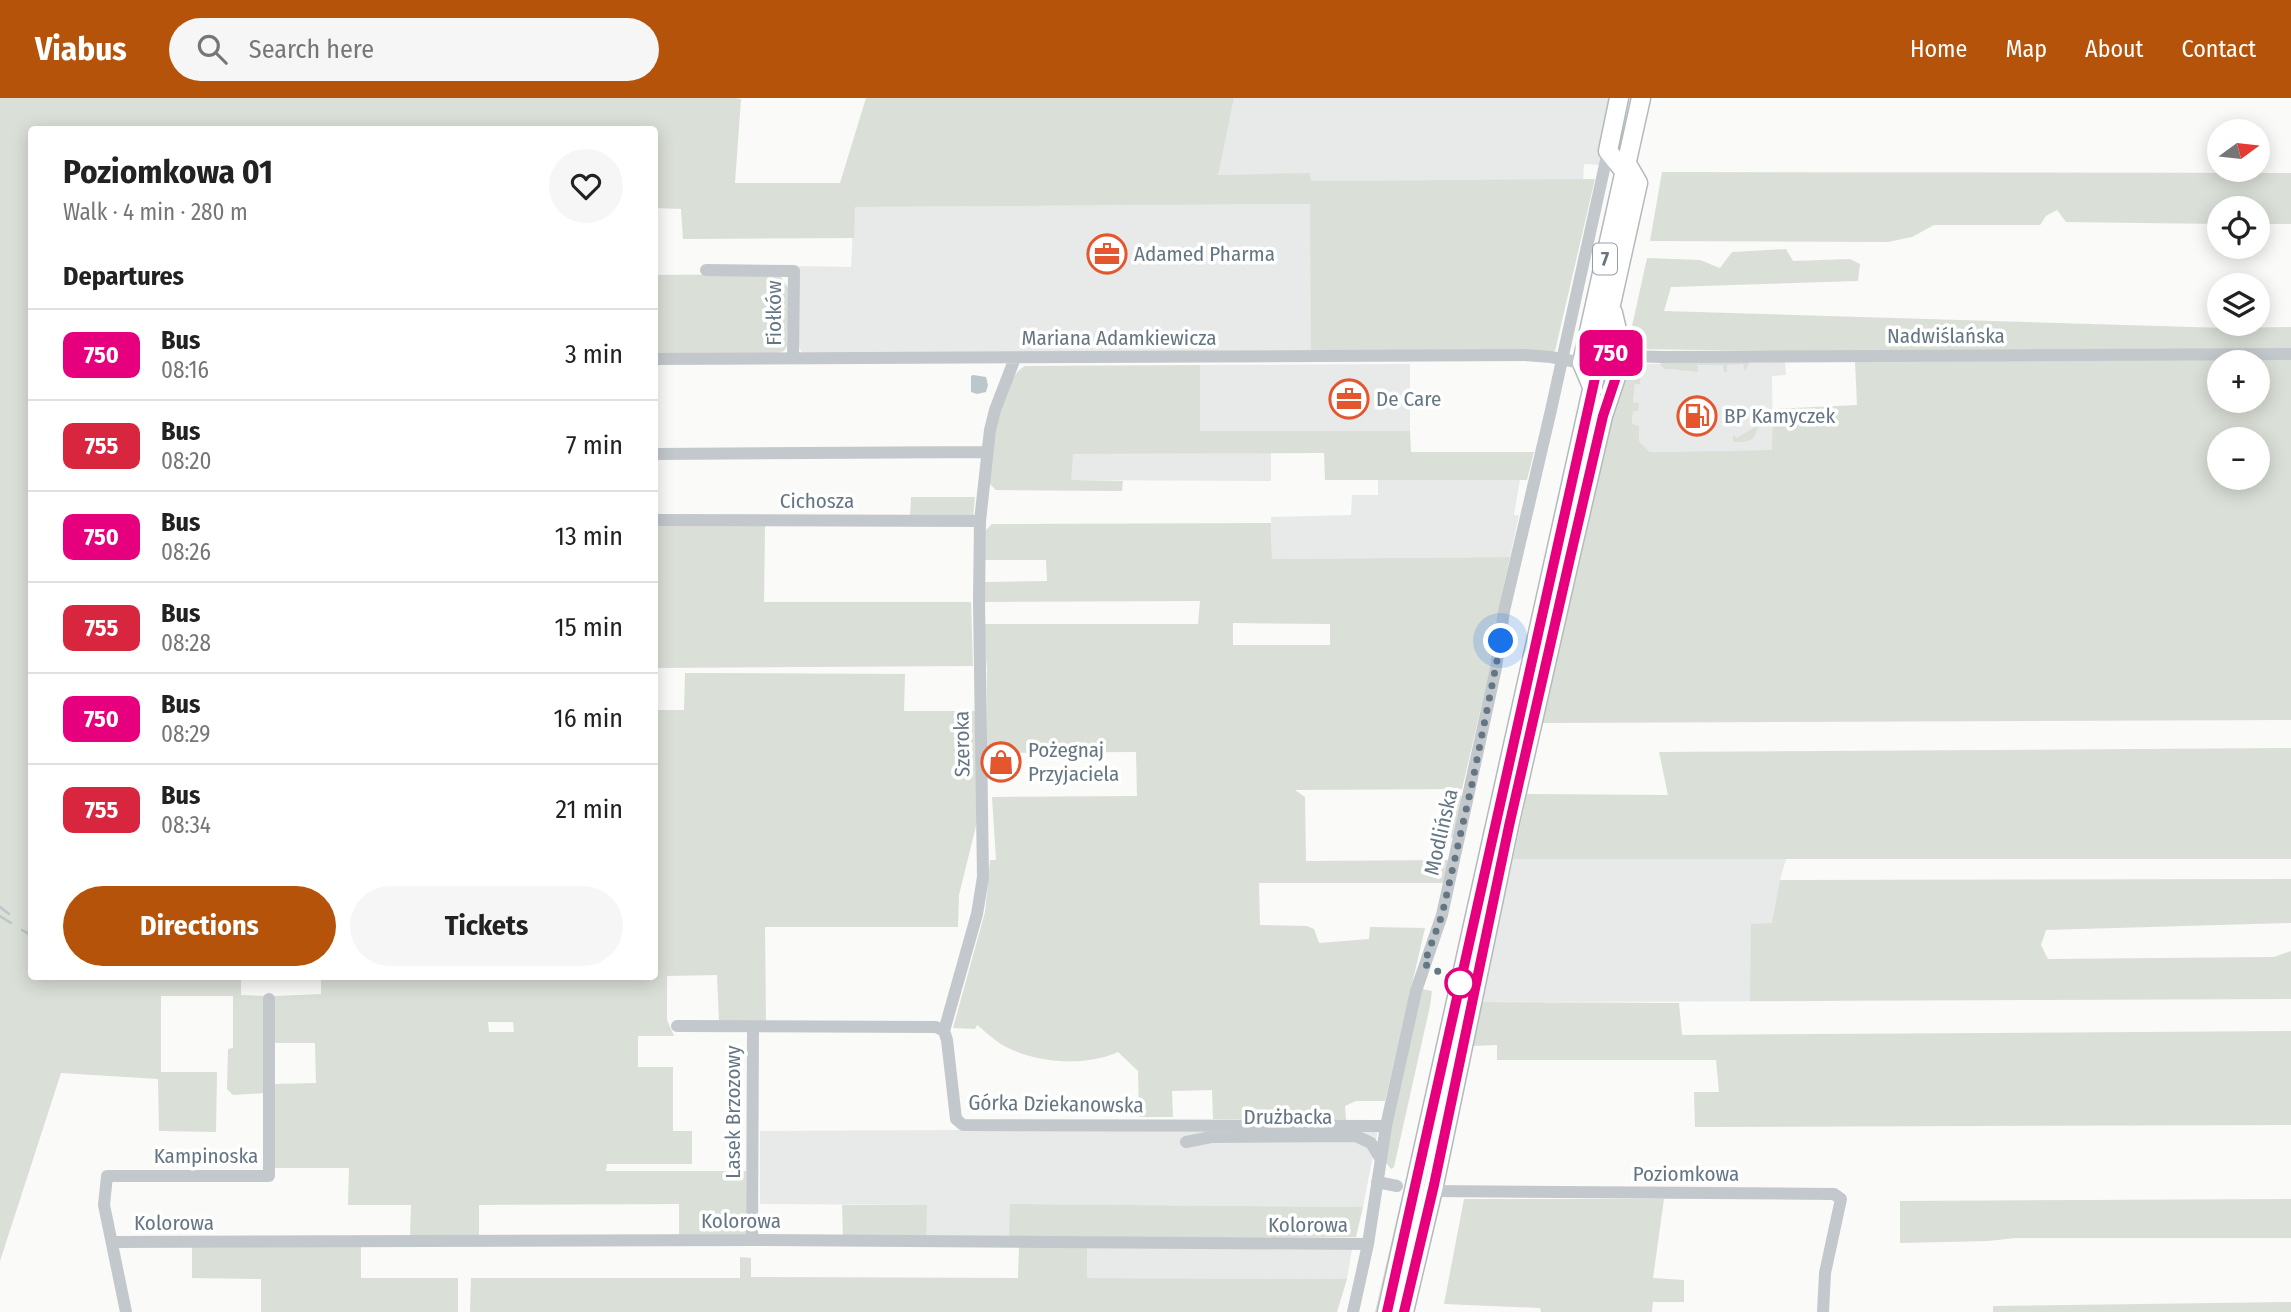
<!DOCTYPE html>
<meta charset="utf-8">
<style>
:root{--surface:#fff;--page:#f6f6f6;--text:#222;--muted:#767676;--line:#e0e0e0;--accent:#b45309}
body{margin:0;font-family:"Fira Sans Condensed",sans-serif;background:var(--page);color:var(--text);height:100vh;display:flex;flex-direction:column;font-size:26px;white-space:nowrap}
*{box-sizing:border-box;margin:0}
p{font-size:23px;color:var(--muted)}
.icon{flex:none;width:38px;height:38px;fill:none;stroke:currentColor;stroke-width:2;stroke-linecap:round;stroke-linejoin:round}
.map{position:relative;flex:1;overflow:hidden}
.drawer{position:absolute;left:28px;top:28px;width:630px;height:854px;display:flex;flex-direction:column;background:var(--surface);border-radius:7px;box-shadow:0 4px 18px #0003}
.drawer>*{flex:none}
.badge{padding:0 14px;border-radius:10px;font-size:24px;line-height:46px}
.needle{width:46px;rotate:75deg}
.fabs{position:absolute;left:2207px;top:21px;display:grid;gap:14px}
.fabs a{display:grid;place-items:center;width:63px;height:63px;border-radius:50%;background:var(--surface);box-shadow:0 4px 18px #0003;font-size:35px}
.you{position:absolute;width:35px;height:35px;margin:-18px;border:5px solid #fff;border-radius:50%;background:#1a73e8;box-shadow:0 0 0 10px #1a73e833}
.map>.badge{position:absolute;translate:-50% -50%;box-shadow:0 0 0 4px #fff}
h2{padding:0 35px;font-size:26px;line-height:63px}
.round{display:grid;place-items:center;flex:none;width:74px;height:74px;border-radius:37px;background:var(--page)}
.head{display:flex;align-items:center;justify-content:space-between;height:119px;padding:0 35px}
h1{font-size:33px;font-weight:700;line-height:52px}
.primary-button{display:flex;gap:14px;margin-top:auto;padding:14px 35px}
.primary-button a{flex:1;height:80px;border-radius:42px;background:var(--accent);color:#fff;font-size:28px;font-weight:700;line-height:80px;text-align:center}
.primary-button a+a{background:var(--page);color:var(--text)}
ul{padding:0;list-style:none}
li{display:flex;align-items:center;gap:21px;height:91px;padding:0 35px;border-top:2px solid var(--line)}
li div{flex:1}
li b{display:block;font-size:26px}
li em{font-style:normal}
li .badge{min-width:77px;font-weight:700;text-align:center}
header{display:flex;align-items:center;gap:42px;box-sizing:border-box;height:98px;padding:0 35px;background:var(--accent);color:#fff}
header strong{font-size:33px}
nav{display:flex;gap:38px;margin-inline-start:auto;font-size:24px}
.search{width:490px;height:63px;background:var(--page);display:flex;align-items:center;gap:18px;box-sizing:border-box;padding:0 24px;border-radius:38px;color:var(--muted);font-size:26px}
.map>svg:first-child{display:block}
</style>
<header>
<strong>Viabus</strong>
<div class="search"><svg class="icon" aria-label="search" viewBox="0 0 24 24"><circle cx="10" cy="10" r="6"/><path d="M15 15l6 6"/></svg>Search here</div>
<nav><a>Home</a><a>Map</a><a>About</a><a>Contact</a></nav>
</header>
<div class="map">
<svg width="2291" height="1214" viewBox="0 0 2291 1214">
<rect width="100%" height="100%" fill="#fafaf8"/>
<path fill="#e8e9e9" d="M1234,0H1611L1601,67L1584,66L1583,82L1310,83V76L1217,77Z
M1311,106V252L803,256L798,248L799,168L851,169L854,109Z
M1785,264L1786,277L1772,278L1773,352L1650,354L1639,343L1632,326L1633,312L1639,305L1633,304L1635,286H1640L1641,274L1635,266Z
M1410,266V333H1200V267Z
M1271,355V383L1070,382L1072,356Z
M1378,382H1520L1514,417H1519L1510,459L1272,461L1271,419L1351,417L1352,397H1378Z
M1513,761H1786L1780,782L1837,903L1481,904Z
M952,1032H1378L1363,1109L1010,1106V1139H926V1107L760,1106V1033Z
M1087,1149L1352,1151L1347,1181L1087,1180Z"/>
<path fill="#dadfd7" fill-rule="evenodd" d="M0,0H735L741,1L735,85H840L866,0H1234L1218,77L1310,75L1311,83L1595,81L1555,253L1311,252L1310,106L855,109L854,140L683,141L681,111L655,110L654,32H32V878L241,879V897L266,898L265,995L233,997L227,991L228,951L233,950V898H161V974H217L216,1034L159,1033L158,981L61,975L0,1163Z
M1662,74L2291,75V126H2258V110H2219V126L2066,124L2057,112L2046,118L2040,127H1934L1912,139L1888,144L1650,143Z
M1786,151L1793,163L1850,161L1860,166L1858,183L1671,189L1664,213L2226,230L2291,229V622L1543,625L1600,355L1629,264L1635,266L1641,273L1640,286H1635L1633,304L1639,305L1638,313H1633L1632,326L1639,328V343L1650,354L1772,352L1773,311L1857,307L1855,264L2268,259L1627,251L1647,160L1700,162L1720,170L1732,154ZM2219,264H2258V303H2219ZM2219,341H2258V380H2219Z
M779,176L789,191L787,248L784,253L778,255H655V177Z
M1662,264H1747L1749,265L1745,273L1743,266L1727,267V274H1724L1723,267H1698V274C1687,273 1676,271 1665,271L1660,267Z
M1200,267V333H1410L1411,354H1534L1527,382H1325L1324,355L1073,356L1071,382L1123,383L1122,393L996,392L989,385C992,356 998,282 1025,268Z
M1757,328C1757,344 1746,344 1733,344V337L1737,340Z
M911,399H975L973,420H910Z
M1271,425L1272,461L1510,459L1498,514L1496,545L1462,691L1295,692L1305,699L1306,763L1450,762L1446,785H1259L1260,827L1307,828L1314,831L1319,845L1369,841L1370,829L1425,830L1385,1003H1356L1345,1008L1346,1022L1213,1021L1212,992L1172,993L1173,1019H1139L1138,973L1118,954C1085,969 1036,965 1004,948C995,943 986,934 977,927L975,931L953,930L985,814L990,762H996L992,699L1137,698L1136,654L986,655L987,571L983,526H1198L1200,503L983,504L984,484L1047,483L1046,462H985L986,432L992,426ZM1233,525L1330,526V547H1233Z
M654,428H765L764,504H971L973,568L655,570Z
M685,575L905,576L904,613H975L977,724L959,797L958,829H765L766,924H719L717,877L667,878V922L674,938H638V969H673V1033H692V1066H607L606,1073H746V1140L679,1139V1106L479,1107V1139L410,1140L411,1107H348L349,1070H272V986L316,985L315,945H272L273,898L321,896V879L654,878L655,612H684ZM488,924H513L514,934H489Z
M2291,650V761H1513L1527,696L1668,697L1659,654Z
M1454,698H1462L1454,740H1444Z
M2291,781V825L2046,832L2041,847L2048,861L2274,859L2291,853V901L1750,903L1751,826L1772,825L1780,782Z
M1422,891L1432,893L1430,908L1394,1069L1391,1071L1383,1061Z
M1481,904L1679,905L1682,937L2291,933V1027L1695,1029L1694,994H1719L1716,962H1497V947L1471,948Z
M1405,1093L1381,1214H1375L1400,1107Z
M1464,1101H1664L1653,1180L1684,1182V1204H1653L1652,1214H1541L1540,1210L1444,1206Z
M2291,1101V1140H2015L1988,1143L1900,1145V1103Z
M1010,1106L1363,1109L1356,1139L1009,1141Z
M842,1107H927L926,1139L843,1140Z
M192,1148H361V1180H458V1214H261V1181L192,1180Z
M1019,1149H1087V1180L1347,1181L1337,1214H470L471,1180H740V1159L751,1160V1179L1018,1180Z
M2291,1204V1214H1993V1208Z"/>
<path fill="#bbc7cb" d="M973,277L986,279L988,287L986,294L977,296L971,294V278Z"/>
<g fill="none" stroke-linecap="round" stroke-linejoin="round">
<path stroke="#bbc7cb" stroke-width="2.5" d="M0,809L9,816
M0,818L11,825
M22,832L32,838"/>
<g stroke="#b4b9bd" stroke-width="21">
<path id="highway" d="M1619,0L1608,53L1624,73
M1593,291L1582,265L1641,0
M1387,1214L1638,85L1626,64
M1404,1214L1434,1087L1509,728L1570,460L1603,318L1623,258L1613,215"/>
</g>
<path stroke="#c3c8cc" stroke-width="12" d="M706,172L794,173L793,260
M1596,251L1623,258L1664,259L2291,256
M654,261L1525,257L1551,259L1582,265
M654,356L986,354
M654,422L980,423
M677,928L936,929L944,933L947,942L956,1021L963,1027L1386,1028
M944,933L977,816L983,779L979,503L980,423L990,332L995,312L1015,260
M1186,1044L1211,1039L1356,1038L1371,1045L1380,1060
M1377,1084L1397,1088
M1426,1093L1834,1096L1841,1101L1825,1175L1823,1214
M752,1142L753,929
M113,1144L752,1142L1368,1146
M126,1214L104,1107L107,1078H269V901
M1353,1214L1368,1146L1386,1028L1416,893L1442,817L1496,570L1504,513L1551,312L1608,53"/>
<use href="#highway" stroke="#fff" stroke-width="18"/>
</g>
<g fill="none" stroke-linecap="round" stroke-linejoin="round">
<g stroke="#fff" stroke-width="16">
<path id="line" d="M1387,1214L1601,253L1623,258L1603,318L1570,460L1509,728L1434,1087L1404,1214"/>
</g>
<use href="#line" stroke="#e6007e" stroke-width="10"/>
<path stroke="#657683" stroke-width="7" stroke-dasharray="0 12.6" d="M1460,885L1424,866L1442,817L1472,686L1501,543"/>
</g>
<defs>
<g id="office-ring" transform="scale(2.0125)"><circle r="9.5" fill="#fff" stroke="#e4572e" stroke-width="1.5"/><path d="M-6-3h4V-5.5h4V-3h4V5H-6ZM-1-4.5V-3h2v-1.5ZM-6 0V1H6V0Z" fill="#e4572e"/></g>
<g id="fuel-ring" transform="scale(2.0125)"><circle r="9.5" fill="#fff" stroke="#e4572e" stroke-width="1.5"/><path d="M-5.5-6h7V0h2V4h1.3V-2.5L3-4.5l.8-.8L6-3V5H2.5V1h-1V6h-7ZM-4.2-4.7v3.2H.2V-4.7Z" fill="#e4572e"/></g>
<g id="shop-ring" transform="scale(2.0125)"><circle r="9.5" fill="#fff" stroke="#e4572e" stroke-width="1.5"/><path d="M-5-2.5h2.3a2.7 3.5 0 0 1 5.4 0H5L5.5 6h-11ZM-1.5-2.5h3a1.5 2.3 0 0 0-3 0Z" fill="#e4572e"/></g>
</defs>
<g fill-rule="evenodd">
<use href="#office-ring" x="1107" y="156"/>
<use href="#office-ring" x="1349" y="301"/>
<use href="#fuel-ring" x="1697" y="318"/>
<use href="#shop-ring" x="1001" y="664"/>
</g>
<circle fill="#fff" stroke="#e6007e" stroke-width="3.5" cx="1460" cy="885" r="14"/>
<g text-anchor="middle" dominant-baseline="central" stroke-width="7" stroke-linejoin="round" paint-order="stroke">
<rect fill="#fff" stroke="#939fa8" stroke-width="2" x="1593" y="145.5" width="24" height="31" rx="5"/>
<g font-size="19" font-weight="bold" fill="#657683">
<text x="1605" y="161">7</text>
</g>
<g font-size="21" fill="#657683" stroke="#fff" text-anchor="start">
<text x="1134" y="156">Adamed Pharma</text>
<text x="1376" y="301">De Care</text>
<text x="1724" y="318">BP Kamyczek</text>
<text x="1028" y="652">Pożegnaj<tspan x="1028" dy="24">Przyjaciela</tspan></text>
</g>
<g font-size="21" fill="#657683" stroke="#fff">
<text transform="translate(774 215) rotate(-90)">Fiołków</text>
<text x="1946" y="238">Nadwiślańska</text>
<text x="1119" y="240">Mariana Adamkiewicza</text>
<text x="817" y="403">Cichosza</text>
<text transform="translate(962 646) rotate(-91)">Szeroka</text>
<text transform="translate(1441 734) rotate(-77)">Modlińska</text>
<text transform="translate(1056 1006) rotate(1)">Górka Dziekanowska</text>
<text transform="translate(733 1014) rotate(-90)">Lasek Brzozowy</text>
<text x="1288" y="1019">Drużbacka</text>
<text x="206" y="1058">Kampinoska</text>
<text x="1686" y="1076">Poziomkowa</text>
<text x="741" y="1123">Kolorowa</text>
<text x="174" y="1125">Kolorowa</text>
<text x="1308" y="1127">Kolorowa</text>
</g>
</g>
</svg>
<div class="fabs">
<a><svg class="needle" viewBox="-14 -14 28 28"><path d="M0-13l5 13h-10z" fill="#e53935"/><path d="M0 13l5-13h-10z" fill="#767676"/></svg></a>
<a><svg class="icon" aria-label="locate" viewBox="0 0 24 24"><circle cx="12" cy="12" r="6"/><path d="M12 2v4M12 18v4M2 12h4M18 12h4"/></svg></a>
<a><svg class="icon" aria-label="layers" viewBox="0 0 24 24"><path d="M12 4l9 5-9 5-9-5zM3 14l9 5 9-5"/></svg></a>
<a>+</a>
<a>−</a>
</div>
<div class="you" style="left:1501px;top:543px"></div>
<b class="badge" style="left:1611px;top:255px;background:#e6007e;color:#fff">750</b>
<section class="drawer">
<div class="head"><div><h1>Poziomkowa 01</h1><p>Walk · 4 min · 280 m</p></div><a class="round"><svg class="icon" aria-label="heart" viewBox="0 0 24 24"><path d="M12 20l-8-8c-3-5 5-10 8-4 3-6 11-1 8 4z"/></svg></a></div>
<h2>Departures</h2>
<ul>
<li><span class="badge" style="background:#e6007e;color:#fff">750</span><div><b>Bus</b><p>08:16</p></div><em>3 min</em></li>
<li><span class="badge" style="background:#d7263d;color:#fff">755</span><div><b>Bus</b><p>08:20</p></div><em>7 min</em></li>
<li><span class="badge" style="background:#e6007e;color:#fff">750</span><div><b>Bus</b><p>08:26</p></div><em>13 min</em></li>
<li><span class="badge" style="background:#d7263d;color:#fff">755</span><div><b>Bus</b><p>08:28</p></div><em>15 min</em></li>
<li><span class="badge" style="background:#e6007e;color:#fff">750</span><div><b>Bus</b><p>08:29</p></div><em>16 min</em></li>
<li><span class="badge" style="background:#d7263d;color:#fff">755</span><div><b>Bus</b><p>08:34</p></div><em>21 min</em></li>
</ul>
<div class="primary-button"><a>Directions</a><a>Tickets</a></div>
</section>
</div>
